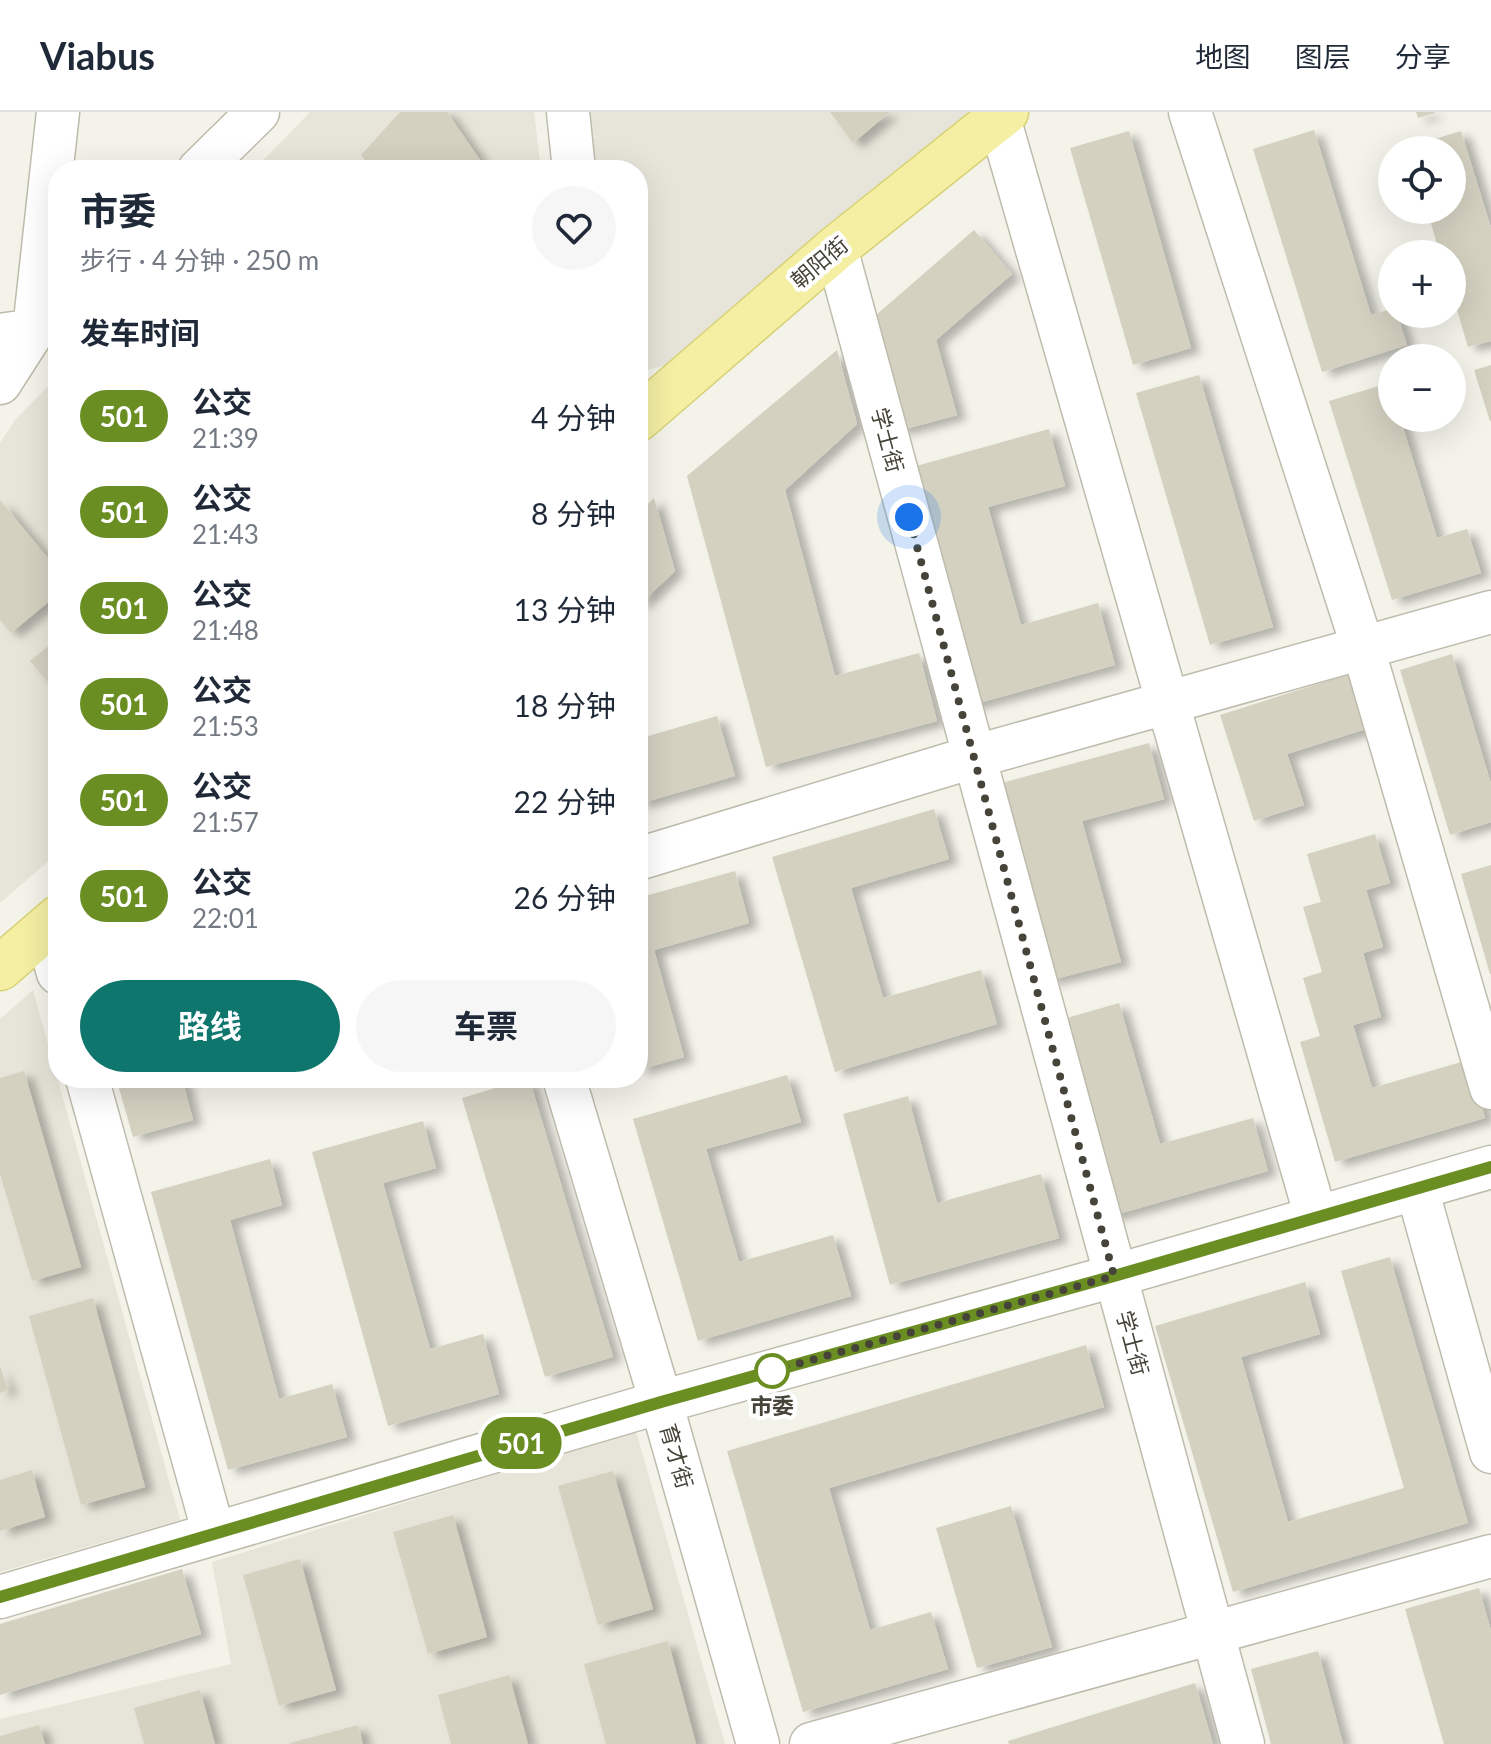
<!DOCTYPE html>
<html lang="zh">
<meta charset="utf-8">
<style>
:root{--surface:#fff;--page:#f6f6f7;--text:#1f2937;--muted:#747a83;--line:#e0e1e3;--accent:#0f766e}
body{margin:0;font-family:Lato,"Noto Sans SC",sans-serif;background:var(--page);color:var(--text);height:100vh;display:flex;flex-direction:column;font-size:30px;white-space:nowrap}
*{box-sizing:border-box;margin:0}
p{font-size:26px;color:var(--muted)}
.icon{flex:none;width:44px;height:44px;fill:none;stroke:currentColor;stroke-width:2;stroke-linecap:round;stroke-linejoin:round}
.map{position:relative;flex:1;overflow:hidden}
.drawer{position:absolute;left:48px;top:48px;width:600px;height:928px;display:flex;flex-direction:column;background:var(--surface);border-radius:32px;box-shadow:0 8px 32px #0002}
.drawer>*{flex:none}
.badge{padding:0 16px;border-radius:26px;font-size:28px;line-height:52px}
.fabs{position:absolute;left:1378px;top:24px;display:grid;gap:16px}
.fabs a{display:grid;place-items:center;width:88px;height:88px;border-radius:50%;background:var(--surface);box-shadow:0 8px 32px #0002;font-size:40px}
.you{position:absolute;width:40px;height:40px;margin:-20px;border:6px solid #fff;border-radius:50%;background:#1a73e8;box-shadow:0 0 0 12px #1a73e833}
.map>.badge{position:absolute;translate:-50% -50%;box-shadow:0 0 0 4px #fff}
h2{padding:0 32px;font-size:30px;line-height:72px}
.round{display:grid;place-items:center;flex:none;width:84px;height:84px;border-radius:42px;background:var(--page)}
.headline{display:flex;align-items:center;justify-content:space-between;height:136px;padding:0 32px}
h1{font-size:38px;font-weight:700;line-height:60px}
.button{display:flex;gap:16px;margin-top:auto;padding:16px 32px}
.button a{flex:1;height:92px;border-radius:48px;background:var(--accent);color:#fff;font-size:32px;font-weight:700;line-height:92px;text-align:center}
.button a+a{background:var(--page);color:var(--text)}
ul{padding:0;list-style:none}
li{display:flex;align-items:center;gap:24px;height:96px;padding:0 32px}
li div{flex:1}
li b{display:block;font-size:30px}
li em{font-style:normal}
li .badge{min-width:88px;font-weight:700;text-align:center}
header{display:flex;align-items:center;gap:48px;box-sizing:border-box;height:112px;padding:0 40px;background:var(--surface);border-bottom:2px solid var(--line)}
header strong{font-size:38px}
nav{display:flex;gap:44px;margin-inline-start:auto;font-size:28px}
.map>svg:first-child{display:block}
</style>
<header>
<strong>Viabus</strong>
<nav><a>地图</a><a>图层</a><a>分享</a></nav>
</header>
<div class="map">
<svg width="1491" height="1632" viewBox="0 0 1491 1632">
<defs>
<filter id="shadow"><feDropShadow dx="9" dy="5" stdDeviation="4" flood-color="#0004"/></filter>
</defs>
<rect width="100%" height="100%" fill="#f3f3ea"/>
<path fill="#e7e5d9" d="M310,0H534L541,58H254Z
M590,0H977L682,250L638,260V58H596Z
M58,264V741L0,791V331L15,308Z
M33,878L180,1408L0,1460V907Z
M636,1319L725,1632H0V1607L231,1552L212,1450Z"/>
<path fill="#d4d1c1" filter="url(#shadow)" d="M400,0H447L487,58H373L361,43Z
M830,0H890L853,31Z
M1416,0H1435V1L1418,6Z
M1314,18L1371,203L1392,197V202H1397L1407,233L1322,260L1253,37Z
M1129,19L1191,236L1133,253L1070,36Z
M1461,19L1491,116V229L1468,235L1452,181V142H1440L1427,98H1452V38H1408V35Z
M974,118L1012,162L936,228L957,303L898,319L868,210Z
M837,238L857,312L785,378L835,564L919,541L937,609L766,655L687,364Z
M1491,253V309H1490L1474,258Z
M1199,263L1273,515L1210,533L1136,281Z
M1389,271L1392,282V306H1400L1437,426L1467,417L1481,461L1392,488L1329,289Z
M1049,317L1065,374L988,395L1021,513L1098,491L1115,553L968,594L902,358Z
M654,386L675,459L638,494V401Z
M0,388L58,458V482L11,521L0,508Z
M58,526V582L30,549Z
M1452,542L1491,672V710L1450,723L1400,558Z
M1352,561L1369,616L1287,642L1304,693L1254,709L1220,603Z
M717,604L735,664L638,692V627Z
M1149,631L1164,687L1082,709L1121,850L1047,869L994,673Z
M934,697L949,747L851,776L883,886L981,858L997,912L835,960L772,745Z
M1375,722L1390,771L1366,778L1383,835L1363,841L1381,905L1353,913L1372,976L1468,948L1485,1006L1335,1050L1300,930L1320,924L1303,866L1322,860L1303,795L1321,790L1307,742Z
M1491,753V862H1490L1461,762Z
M735,759L749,811L654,838L684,945L638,958V786Z
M1119,891L1160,1032L1253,1006L1268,1059L1108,1105L1053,910Z
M24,959L81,1155L32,1169L0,1062V966Z
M787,963L801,1010L706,1037L739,1150L833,1123L851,1184L698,1229L633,1007Z
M116,966H182L193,1008L133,1025Z
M529,966L613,1245L545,1265L462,986Z
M908,984L937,1091L1041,1062L1059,1126L890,1173L843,1002Z
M423,1009L436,1056L383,1071L430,1237L483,1222L499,1282L388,1314L312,1040Z
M270,1047L282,1093L230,1108L279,1287L332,1272L347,1325L228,1358L151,1080Z
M1390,1145L1468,1411L1233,1480L1155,1214L1305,1170L1320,1222L1241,1245L1288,1410L1404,1376L1341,1159Z
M93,1186L145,1375L81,1393L29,1204Z
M1086,1233L1104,1295L829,1376L870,1518L931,1500L948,1557L803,1600L727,1339Z
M0,1254L8,1278L0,1281Z
M32,1358L45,1405L0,1419V1368Z
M613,1359L653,1497L598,1513L558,1374Z
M1011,1394L1052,1535L977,1556L936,1416Z
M453,1403L487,1525L428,1542L393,1420Z
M300,1447L336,1578L279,1594L243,1463Z
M182,1457L201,1522L0,1583V1512Z
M1479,1476L1491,1519V1632H1444L1405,1497Z
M668,1529L696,1632H606L584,1552Z
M1318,1539L1343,1632H1271L1251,1557Z
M509,1563L528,1632H451L438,1583Z
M1195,1571L1213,1632H1009L1008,1629Z
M200,1578L215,1632H144L134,1596Z
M39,1613L45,1632H0V1624Z
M358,1613L363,1632H291L290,1631Z"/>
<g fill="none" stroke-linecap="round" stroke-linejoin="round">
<g stroke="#bebcad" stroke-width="45">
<path id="minor" d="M568,0L574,58
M1190,0L1363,536L1491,976
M999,6L1316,1105
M199,58L258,0
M836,136L1243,1632
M0,223L34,218L58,0
M0,271L34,218L46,207
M638,747L973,645L1491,500
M46,817L58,861
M87,966L214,1422
M564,966L661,1290L758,1632
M1417,1077L1491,1340
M0,1485L661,1290L1114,1164L1491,1055
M811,1632L1491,1444"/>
</g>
<g stroke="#d7d174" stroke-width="47">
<path id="major" d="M638,307L836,136L1006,0
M0,856L58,806"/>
</g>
<use href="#minor" stroke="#fff" stroke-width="42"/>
<use href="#major" stroke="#f4efa3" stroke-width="44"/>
</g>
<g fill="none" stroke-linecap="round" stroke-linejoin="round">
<g stroke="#fff" stroke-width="18">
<path id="line" d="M0,1485L661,1290L1114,1164L1491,1055"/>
</g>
<use href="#line" stroke="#6b8e23" stroke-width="12"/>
<path stroke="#464439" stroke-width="8" stroke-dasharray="0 14.4" d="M772,1259L1114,1164L909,405"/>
</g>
<circle fill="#fff" stroke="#6b8e23" stroke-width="4" cx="772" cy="1259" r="16"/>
<g text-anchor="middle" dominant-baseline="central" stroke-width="8" stroke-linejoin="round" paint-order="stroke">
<g font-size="22" fill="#464439" stroke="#fff">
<text transform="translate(819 150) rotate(-40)">朝阳街</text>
<text transform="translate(888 328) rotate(75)">学士街</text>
<text transform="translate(1133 1231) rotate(75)">学士街</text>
<text transform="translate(677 1344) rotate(74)">育才街</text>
</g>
<g font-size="22" font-weight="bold" fill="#464439" stroke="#fff">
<text x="772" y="1293">市委</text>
</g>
</g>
</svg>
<div class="fabs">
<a><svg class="icon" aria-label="locate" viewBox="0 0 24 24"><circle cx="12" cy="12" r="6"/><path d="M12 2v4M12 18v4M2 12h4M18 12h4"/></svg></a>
<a>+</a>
<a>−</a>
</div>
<div class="you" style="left:909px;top:405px"></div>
<b class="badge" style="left:521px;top:1331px;background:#6b8e23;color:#fff">501</b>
<section class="drawer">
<div class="headline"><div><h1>市委</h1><p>步行 · 4 分钟 · 250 m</p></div><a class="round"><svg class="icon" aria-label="heart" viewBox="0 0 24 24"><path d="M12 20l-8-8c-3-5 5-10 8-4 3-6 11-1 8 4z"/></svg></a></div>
<h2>发车时间</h2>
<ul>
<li><span class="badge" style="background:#6b8e23;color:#fff">501</span><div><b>公交</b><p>21:39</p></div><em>4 分钟</em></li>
<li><span class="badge" style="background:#6b8e23;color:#fff">501</span><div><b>公交</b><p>21:43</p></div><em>8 分钟</em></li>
<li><span class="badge" style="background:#6b8e23;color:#fff">501</span><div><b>公交</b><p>21:48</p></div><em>13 分钟</em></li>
<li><span class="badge" style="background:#6b8e23;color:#fff">501</span><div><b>公交</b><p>21:53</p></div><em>18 分钟</em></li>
<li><span class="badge" style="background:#6b8e23;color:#fff">501</span><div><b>公交</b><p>21:57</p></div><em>22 分钟</em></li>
<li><span class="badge" style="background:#6b8e23;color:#fff">501</span><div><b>公交</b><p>22:01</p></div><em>26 分钟</em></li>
</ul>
<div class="button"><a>路线</a><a>车票</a></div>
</section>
</div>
